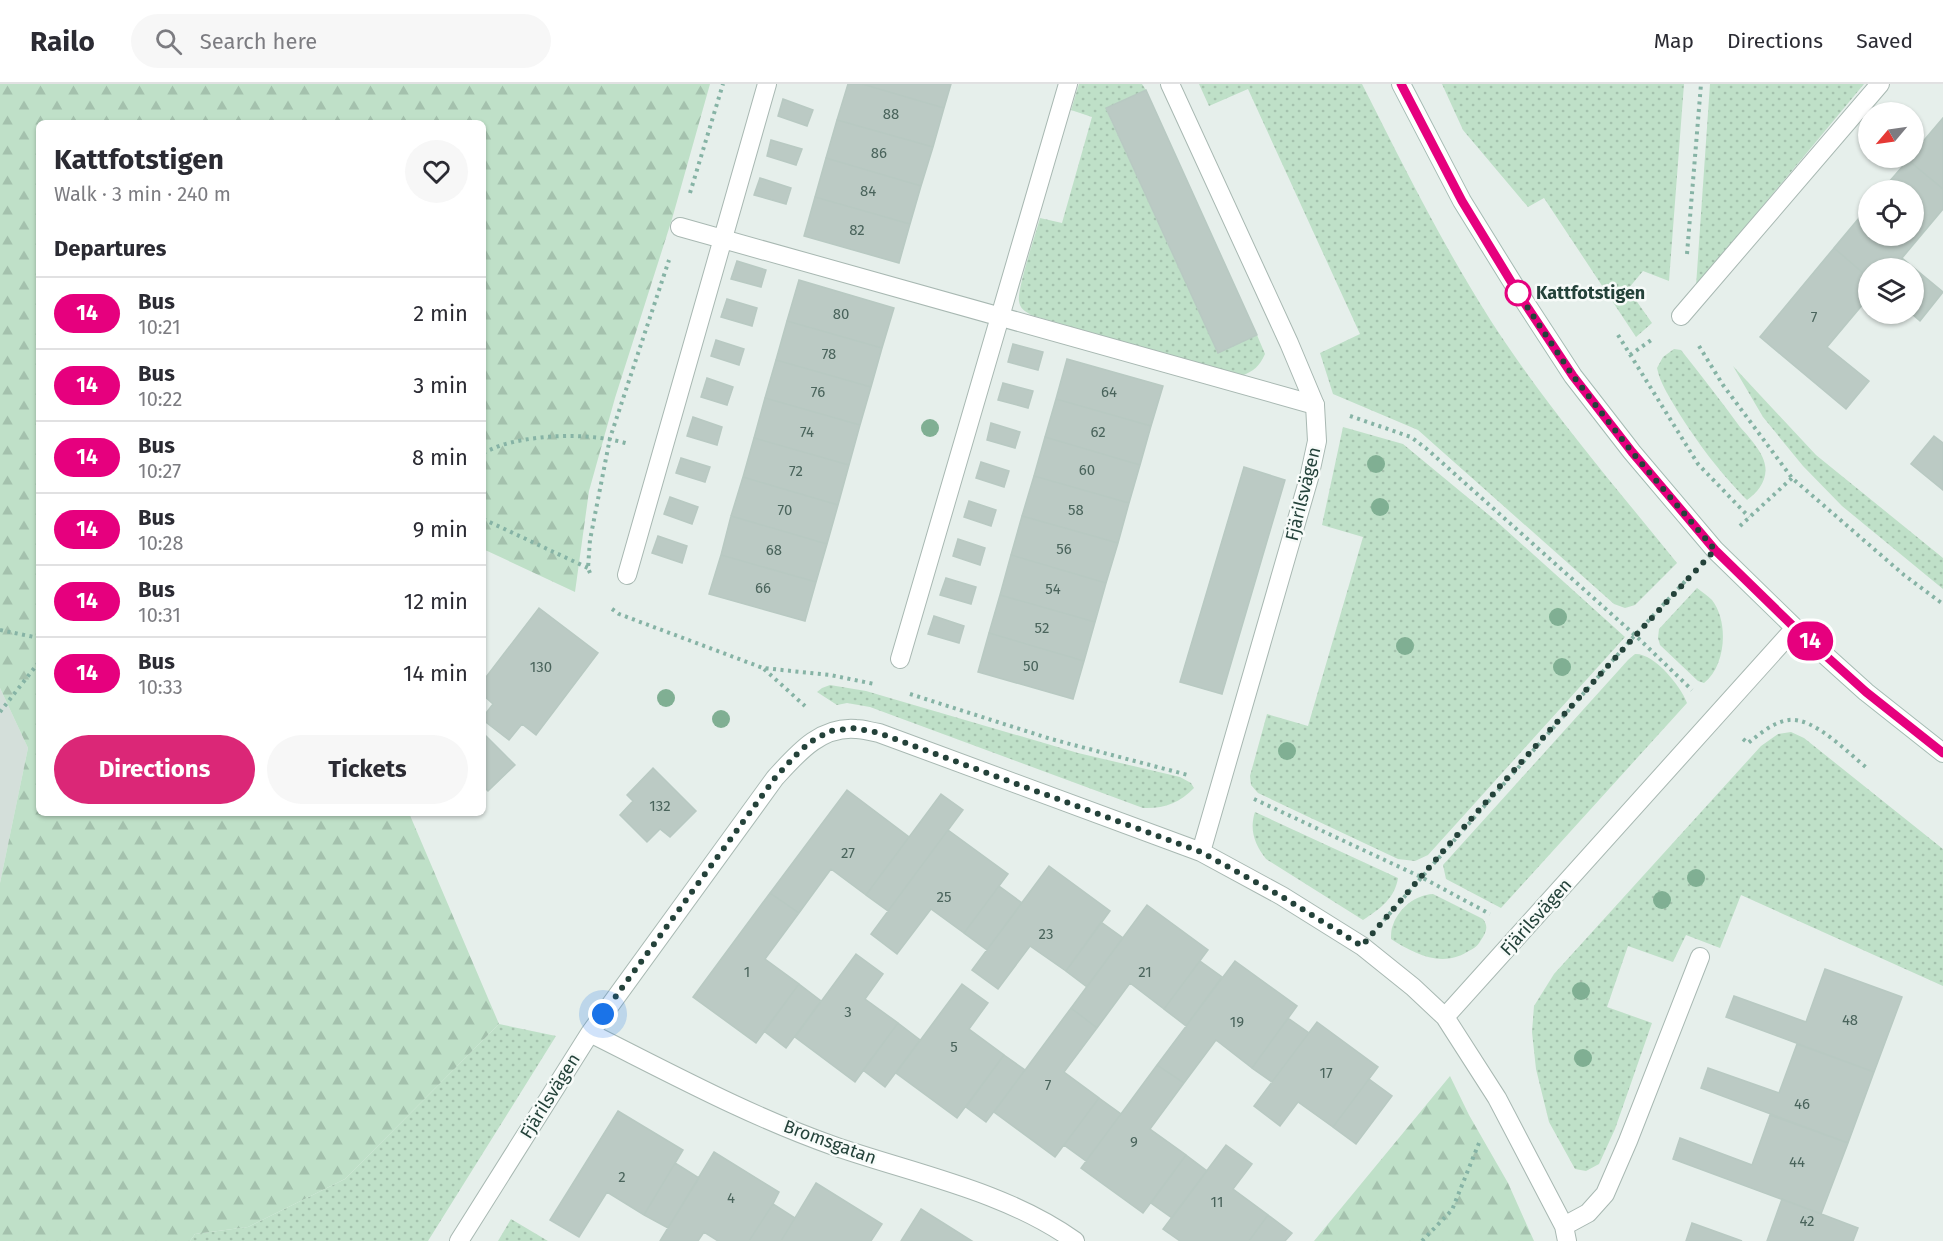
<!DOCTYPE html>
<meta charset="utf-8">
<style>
:root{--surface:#fff;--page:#f7f7f7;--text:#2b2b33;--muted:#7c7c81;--line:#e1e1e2;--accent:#db2777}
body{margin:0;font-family:"Fira Sans",sans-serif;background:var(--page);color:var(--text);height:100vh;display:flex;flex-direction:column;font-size:22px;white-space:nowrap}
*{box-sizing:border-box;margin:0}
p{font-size:20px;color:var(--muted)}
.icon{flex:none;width:33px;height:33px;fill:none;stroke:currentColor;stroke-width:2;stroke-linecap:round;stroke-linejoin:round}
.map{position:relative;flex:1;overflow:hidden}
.drawer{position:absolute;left:36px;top:36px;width:450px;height:696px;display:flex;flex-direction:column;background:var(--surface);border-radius:9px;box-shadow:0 2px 4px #0004}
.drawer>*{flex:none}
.badge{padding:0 12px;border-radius:20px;font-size:21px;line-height:39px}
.needle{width:39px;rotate:241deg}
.fabs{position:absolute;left:1858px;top:18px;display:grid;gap:12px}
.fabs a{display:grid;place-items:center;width:66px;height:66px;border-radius:50%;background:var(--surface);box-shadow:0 2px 4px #0004;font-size:30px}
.you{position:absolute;width:30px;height:30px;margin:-15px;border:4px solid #fff;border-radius:50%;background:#1a73e8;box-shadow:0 0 0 9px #1a73e833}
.map>.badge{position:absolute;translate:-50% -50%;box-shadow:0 0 0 3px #fff}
h2{padding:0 18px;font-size:22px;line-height:54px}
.round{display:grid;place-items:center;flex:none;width:63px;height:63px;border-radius:32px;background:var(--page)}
.overview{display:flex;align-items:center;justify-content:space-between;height:102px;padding:0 18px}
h1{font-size:28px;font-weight:700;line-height:45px}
.button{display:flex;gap:12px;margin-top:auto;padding:12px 18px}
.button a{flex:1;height:69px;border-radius:36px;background:var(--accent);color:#fff;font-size:24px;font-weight:700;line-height:69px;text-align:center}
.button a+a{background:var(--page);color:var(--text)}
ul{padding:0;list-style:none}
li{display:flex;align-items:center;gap:18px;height:72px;padding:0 18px;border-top:2px solid var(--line)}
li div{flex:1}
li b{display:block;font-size:22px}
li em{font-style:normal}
li .badge{min-width:66px;font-weight:700;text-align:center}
header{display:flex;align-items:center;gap:36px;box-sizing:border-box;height:84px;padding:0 30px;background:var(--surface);border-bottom:2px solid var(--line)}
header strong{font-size:28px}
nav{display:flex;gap:33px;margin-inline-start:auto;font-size:21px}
.search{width:420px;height:54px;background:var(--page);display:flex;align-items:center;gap:15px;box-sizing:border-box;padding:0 21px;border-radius:33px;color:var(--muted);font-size:22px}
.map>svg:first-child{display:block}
</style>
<header>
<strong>Railo</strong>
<div class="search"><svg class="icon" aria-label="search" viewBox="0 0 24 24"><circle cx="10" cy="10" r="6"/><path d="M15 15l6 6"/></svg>Search here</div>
<nav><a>Map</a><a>Directions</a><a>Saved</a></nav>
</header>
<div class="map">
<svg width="1943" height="1157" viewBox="0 0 1943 1157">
<defs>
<pattern id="grass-dots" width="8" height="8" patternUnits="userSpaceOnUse" patternTransform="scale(1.5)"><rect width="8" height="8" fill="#bfe0c8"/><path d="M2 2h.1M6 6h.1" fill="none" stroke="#a4c1ad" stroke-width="1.8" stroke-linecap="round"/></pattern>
<pattern id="forest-firs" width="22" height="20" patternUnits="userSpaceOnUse" patternTransform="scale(1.5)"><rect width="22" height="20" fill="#bfe0c8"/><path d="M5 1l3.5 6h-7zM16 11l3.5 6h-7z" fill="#a4c1ad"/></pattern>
</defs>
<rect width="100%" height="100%" fill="#e6efeb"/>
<path fill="#d4dfda" d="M0,604L28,664L0,799Z"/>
<path fill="url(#grass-dots)" d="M1079,0H1142L1146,6L1106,25L1218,269L1257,251L1265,270C1259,283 1254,287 1241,292L1031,231C1025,227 1020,225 1019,217C1017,205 1036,149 1040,134L1062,139L1092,33L1071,26Z
M1199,0H1362C1403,81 1442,160 1491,237C1546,322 1613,400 1677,479L1635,521L1625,524L1614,520L1418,346L1333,310L1320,269L1360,250L1248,5L1209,22Z
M1442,0H1684L1669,197L1643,187L1628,205L1652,239L1636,253L1544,114L1528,123L1463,46Z
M1710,0H1864L1696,202Z
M1674,265L1681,266C1701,291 1721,317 1740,343C1749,353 1763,368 1765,381C1768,395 1758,409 1747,416C1718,386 1699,361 1677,326C1669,312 1660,299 1657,284L1663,273Z
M1733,282L1816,371L1943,474V505L1842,422L1803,382L1763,333Z
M1343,343L1403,360L1495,436L1625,553L1428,771L1415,777L1398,775L1258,709L1251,701L1250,692L1267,630L1308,642L1363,453L1322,441Z
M1697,504C1702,508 1708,512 1712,516C1729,538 1726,582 1704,599L1698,597L1660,561L1658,554L1659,545Z
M1635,570C1654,569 1681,602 1687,619L1501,824L1446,795L1443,781L1628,576Z
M830,601L866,607L1078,669L1180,693L1191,699L1194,704C1180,719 1163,725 1143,724L870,623L847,619L837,621L817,608L822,604Z
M1791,648L1804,654L1943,765V902L1741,811L1720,864L1686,851L1673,878L1628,862L1607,923L1652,939L1615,1045L1599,1080L1586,1087L1575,1085L1549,1038L1536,985L1532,948L1534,922L1554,890L1761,662L1778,650Z
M1255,728L1398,794C1395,814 1380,825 1363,836L1266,775C1255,761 1249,746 1255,728Z
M1433,810L1483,835C1489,843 1486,848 1481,856C1478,862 1473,865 1467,868C1441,884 1413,869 1391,855C1391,851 1391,845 1393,841C1399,824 1415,811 1433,810Z
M499,940L556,952L428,1157H190L195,1150L248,1143L345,1095Z
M511,1135L548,1157H498Z"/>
<path fill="url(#forest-firs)" d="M0,0H710L672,135L615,314L589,407L575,508L483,465V39H39V729H409L499,940L345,1095L248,1143L195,1150L190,1157H0V799L28,664L0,604Z
M1450,992L1469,1031L1508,1099L1534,1157H1314Z"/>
<path fill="#bbcac4" stroke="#b8c9c2" stroke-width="1.5" d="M848,0H862L944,24L933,63L837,36Z
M862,0H951L944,24Z
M1146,6L1257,251L1218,269L1106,24Z
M783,15L813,26L807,42L778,32Z
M1943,34V105L1908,76L1910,74H1914V68Z
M837,36L933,63L921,102L826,74Z
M771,56L802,65L796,81L767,72Z
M826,74L921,102L910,140L815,113Z
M1908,76L1943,105V125L1902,174L1943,208L1920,237L1912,230H1914V184H1869V194L1834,164L1869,122V152H1914V106H1882Z
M760,94L791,104L786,120L754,111Z
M815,113L910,140L899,179L804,152Z
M1834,164L1869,194V213L1827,263L1869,297L1846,325L1760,253Z
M737,177L766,186L761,203L731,195Z
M799,196L894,224L882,264L787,237Z
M727,215L757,224L752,242L721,233Z
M787,237L882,264L871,303L776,276Z
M716,256L744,265L739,281L711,272Z
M1013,260L1043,268L1038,286L1008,278Z
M1067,275L1163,302L1151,342L1056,315Z
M776,276L871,303L860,341L765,314Z
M707,294L733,303L727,321L701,313Z
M1003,299L1033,307L1028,324L998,316Z
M765,314L860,341L849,381L754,354Z
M1056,315L1151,342L1140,381L1045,353Z
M693,333L722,343L717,361L687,352Z
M991,339L1020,348L1015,364L987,356Z
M1934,352L1943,359V406L1911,380Z
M1045,353L1140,381L1129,419L1034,392Z
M754,354L849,381L838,421L743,393Z
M681,374L710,383L705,398L676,389Z
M981,378L1009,387L1004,403L976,394Z
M1244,383L1285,396L1222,610L1180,598Z
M1034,392L1129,419L1118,459L1022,432Z
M743,393L838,421L827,460L731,432Z
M670,413L698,423L692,440L664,430Z
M969,417L996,426L991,442L964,433Z
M731,432L827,460L816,498L721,471Z
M1022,432L1118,459L1106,499L1011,471Z
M658,452L687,462L682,479L652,469Z
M958,455L985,464L980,481L953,472Z
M721,471L816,498L805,537L709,510Z
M1011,471L1106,499L1095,538L1000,511Z
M946,494L976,503L971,520L940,511Z
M1000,511L1095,538L1084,577L989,549Z
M539,524L598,569L536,651L522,640L509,656L483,636V633L493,620L483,611V597Z
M934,532L964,542L959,559L928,550Z
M989,549L1084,577L1073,615L978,588Z
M483,649L515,681L488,707L483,702Z
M653,684L696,727L670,753L660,745L647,758L620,731L633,717L627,711Z
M847,706L909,753L866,811L831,785L799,829L770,809Z
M941,710L963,726L888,827L866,811Z
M948,746L1008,790L964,849L931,825L897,870L871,850Z
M1049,782L1110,827L1066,887L1030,862L998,905L972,886Z
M999,802L1022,819L987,866L964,849Z
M770,809L799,829L765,875L799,900L756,959L693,913Z
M1147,821L1208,866L1164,925L1130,899L1097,944L1071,924Z
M1101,838L1123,854L1087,903L1066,887Z
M856,870L883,890L865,915L898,939L855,998L795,953Z
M1200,877L1222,893L1186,942L1164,925Z
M1235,877L1297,922L1252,984L1216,956L1184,999L1157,981Z
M1825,885L1902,913L1874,988L1726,933L1734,912L1806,938Z
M799,900L821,917L786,964L764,947Z
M962,900L988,919L969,945L1004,971L957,1034L896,989Z
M1071,924L1097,944L1064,988L1099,1014L1055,1073L994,1028Z
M1288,934L1309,949L1272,998L1252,984Z
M1317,938L1378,983L1333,1043L1298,1018L1280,1042L1254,1022Z
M898,939L920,956L885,1003L863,986Z
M1797,960L1874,988L1848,1059L1701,1004L1708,984L1779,1009Z
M1004,971L1025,986L986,1038L966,1023Z
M1157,981L1184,999L1150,1045L1186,1071L1143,1129L1081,1084Z
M1369,995L1392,1012L1356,1060L1333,1043Z
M1099,1014L1121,1030L1086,1077L1064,1061Z
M618,1027L683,1066L644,1131L607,1108L579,1153L550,1136Z
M1770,1031L1848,1059L1821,1130L1673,1075L1680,1054L1752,1081Z
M1226,1061L1252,1080L1233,1105L1268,1131L1249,1157H1180L1163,1145Z
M714,1068L779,1108L773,1120L749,1157H718L704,1148L698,1157H660Z
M1186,1071L1207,1087L1172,1134L1151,1119Z
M675,1079L699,1094L668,1144L644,1131Z
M816,1099L882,1140L871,1157H781Z
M1782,1115L1858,1144L1853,1157H1767Z
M773,1120L795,1134L781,1157H749Z
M921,1125L972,1157H901Z
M1268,1131L1292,1149L1285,1157H1249Z
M1692,1139L1742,1157H1686Z"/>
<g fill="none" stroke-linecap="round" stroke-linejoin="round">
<g stroke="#a8b8b2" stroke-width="20">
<path id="service" d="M680,143L1315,321
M627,491L767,0
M900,575L1068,0"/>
</g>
<g stroke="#a8b8b2" stroke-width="20">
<path id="minor" d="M1170,0L1289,259L1315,321L1317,357L1309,394L1201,768
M1681,232L1880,0
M1445,933L1795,544
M590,949C670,989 749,1032 834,1062C915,1090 1005,1107 1075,1157
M1564,1142L1588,1129L1605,1110L1628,1057L1700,873
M459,1157L590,949L775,694C797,670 820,642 856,645C864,645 871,648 879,649L1201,768L1282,812L1362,862L1413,903L1445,933L1497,1014L1564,1142L1567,1157"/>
</g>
<g stroke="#a4bbb3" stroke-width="20">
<path id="secondary" d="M1401,0L1462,117L1519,209L1573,292L1632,368L1715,466L1795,544L1866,608L1943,669"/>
</g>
<path stroke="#86b3a5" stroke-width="4" stroke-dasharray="3 4.5" stroke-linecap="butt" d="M690,109L723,0
M1687,170L1701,0
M1618,251L1698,380L1749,433
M1699,262L1723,301L1792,394L1904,491L1943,520
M1630,271L1654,254
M1350,332L1411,353L1428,366L1635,551L1692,606
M483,369C492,365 500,361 509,359C546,350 593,349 629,360
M483,435L588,484
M1740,442L1792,394
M590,489L588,484L590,456L610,354L669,176
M612,525L619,530L763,584L830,591L874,600
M0,546L39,554
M764,585L805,622
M910,610L1051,655L1188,691
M0,628L39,578
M1743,655L1748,659C1760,650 1773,638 1789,636C1814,633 1848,669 1867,684
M1254,715L1421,793L1490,830
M1384,836L1635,551L1690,492
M1422,1157L1452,1126L1479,1059"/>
<use href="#service" stroke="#fff" stroke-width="18"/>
<use href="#minor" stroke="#fff" stroke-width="18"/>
<use href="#secondary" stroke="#fff" stroke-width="18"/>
</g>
<g fill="#80af93">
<circle cx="930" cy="344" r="9"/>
<circle cx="1376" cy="380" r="9"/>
<circle cx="1380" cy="423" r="9"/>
<circle cx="1558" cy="533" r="9"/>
<circle cx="1405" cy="562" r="9"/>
<circle cx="1562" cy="583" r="9"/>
<circle cx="666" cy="614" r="9"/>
<circle cx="721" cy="635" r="9"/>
<circle cx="1287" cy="667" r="9"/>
<circle cx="1696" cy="794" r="9"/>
<circle cx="1662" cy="816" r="9"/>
<circle cx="1581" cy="907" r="9"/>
<circle cx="1583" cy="974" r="9"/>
</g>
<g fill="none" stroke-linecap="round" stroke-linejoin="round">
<g stroke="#fff" stroke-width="14">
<path id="line" d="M1401,0L1462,117L1518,209L1573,292L1632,368L1715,466L1795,544L1866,608L1943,669"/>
</g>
<use href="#line" stroke="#e6007e" stroke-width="9"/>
<path stroke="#24423a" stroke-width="6" stroke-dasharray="0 10.8" d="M603,930L775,694L795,672L810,658L830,647L855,644L879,649L1201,768L1281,812L1362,862C1476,727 1594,595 1715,466L1632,368L1573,292L1518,209"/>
</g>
<circle fill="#fff" stroke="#e6007e" stroke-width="3" cx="1518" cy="209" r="12"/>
<g text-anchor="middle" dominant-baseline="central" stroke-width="5" stroke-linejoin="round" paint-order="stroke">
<g font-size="15" fill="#4a645c">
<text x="891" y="30">88</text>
<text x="879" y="69">86</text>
<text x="868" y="107">84</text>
<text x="857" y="146">82</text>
<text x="841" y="230">80</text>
<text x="1814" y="233">7</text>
<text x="829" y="270">78</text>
<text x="818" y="308">76</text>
<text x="1109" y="308">64</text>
<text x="807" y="348">74</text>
<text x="1098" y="348">62</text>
<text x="1087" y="386">60</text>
<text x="796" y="387">72</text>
<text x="785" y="426">70</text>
<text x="1076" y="426">58</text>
<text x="1064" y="465">56</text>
<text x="774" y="466">68</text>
<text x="763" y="504">66</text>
<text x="1053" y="505">54</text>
<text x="1042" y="544">52</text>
<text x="1031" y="582">50</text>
<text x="541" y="583">130</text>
<text x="660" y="722">132</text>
<text x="848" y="769">27</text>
<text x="944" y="813">25</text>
<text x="1046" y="850">23</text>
<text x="747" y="888">1</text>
<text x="1145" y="888">21</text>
<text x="848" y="928">3</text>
<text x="1850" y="936">48</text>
<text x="1237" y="938">19</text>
<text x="954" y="963">5</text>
<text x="1326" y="989">17</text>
<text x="1048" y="1001">7</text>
<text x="1802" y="1020">46</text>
<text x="1134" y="1058">9</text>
<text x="1797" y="1078">44</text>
<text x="622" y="1093">2</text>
<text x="731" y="1114">4</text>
<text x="1217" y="1118">11</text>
<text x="1807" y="1137">42</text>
</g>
<g font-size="18" font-weight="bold" fill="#24423a" stroke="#f7fbf9" text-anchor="start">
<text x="1536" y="209">Kattfotstigen</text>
</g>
<g font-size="18" fill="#24423a" stroke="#f7fbf9">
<text transform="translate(1303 410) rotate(-76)">Fjärilsvägen</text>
<text transform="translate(1536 833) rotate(-48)">Fjärilsvägen</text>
<text transform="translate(550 1012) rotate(-58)">Fjärilsvägen</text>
<text transform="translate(830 1058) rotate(20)">Bromsgatan</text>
</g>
</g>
</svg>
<div class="fabs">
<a><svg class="needle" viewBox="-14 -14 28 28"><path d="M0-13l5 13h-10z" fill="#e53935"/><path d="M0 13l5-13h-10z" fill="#7c7c81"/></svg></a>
<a><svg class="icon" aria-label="locate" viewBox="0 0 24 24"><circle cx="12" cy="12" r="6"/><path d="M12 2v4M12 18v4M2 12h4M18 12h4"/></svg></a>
<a><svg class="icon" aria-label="layers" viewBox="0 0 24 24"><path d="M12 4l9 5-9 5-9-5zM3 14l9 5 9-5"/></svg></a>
</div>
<div class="you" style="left:603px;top:930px"></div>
<b class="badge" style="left:1810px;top:557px;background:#e6007e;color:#fff">14</b>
<section class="drawer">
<div class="overview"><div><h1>Kattfotstigen</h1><p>Walk · 3 min · 240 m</p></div><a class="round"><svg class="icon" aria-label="heart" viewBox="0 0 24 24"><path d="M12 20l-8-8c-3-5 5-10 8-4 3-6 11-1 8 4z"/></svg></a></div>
<h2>Departures</h2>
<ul>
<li><span class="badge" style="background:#e6007e;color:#fff">14</span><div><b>Bus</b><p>10:21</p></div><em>2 min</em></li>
<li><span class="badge" style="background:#e6007e;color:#fff">14</span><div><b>Bus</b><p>10:22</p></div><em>3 min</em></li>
<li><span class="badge" style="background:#e6007e;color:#fff">14</span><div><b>Bus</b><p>10:27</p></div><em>8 min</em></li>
<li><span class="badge" style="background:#e6007e;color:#fff">14</span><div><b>Bus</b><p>10:28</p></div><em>9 min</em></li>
<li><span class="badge" style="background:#e6007e;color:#fff">14</span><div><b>Bus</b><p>10:31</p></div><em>12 min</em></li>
<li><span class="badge" style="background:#e6007e;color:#fff">14</span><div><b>Bus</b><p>10:33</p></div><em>14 min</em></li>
</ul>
<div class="button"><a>Directions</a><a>Tickets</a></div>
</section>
</div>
